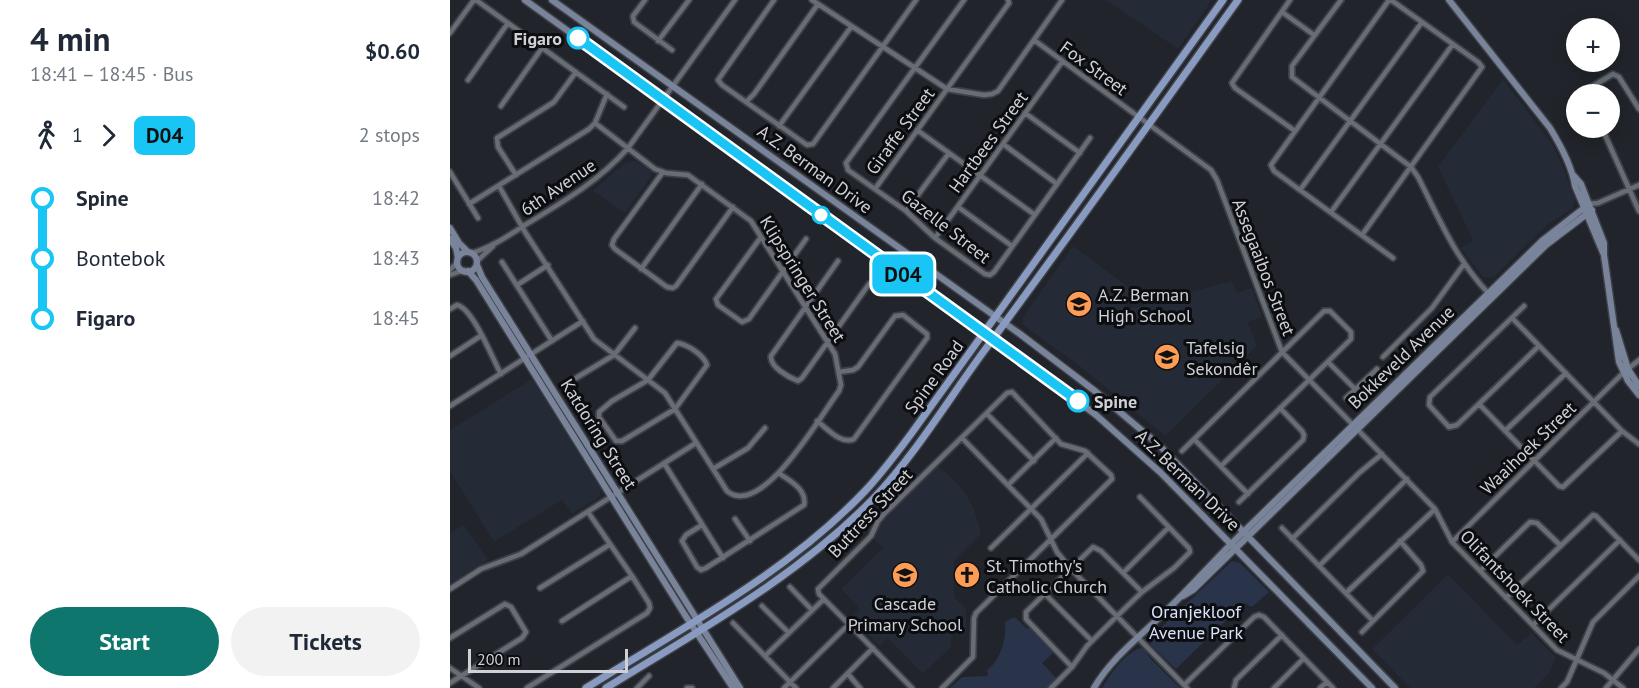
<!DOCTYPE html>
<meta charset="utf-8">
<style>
:root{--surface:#fff;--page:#f2f2f3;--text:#1f2937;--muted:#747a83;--accent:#0f766e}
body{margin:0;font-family:"PT Sans",sans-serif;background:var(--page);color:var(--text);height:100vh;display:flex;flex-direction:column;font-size:22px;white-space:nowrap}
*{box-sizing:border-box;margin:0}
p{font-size:20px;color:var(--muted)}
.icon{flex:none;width:33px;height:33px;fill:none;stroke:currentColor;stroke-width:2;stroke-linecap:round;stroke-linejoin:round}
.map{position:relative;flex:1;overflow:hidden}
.side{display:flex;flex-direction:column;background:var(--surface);width:450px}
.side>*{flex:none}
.badge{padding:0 12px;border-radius:9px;font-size:21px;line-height:39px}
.buttons{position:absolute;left:1116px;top:18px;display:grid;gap:12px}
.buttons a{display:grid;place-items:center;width:54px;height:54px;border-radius:50%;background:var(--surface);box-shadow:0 3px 15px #0003;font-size:30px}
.scale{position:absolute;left:18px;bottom:15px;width:160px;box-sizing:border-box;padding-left:6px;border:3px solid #cfd1d6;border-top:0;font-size:16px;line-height:21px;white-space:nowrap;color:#cfd1d6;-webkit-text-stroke:4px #0c0d10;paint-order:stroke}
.map>.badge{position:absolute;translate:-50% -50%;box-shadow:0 0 0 3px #fff}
.legs{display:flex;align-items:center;gap:9px;height:66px;padding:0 30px;font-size:20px}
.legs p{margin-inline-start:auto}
.summary{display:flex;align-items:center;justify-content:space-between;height:102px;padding:0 30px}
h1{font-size:33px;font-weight:600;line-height:45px}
.primary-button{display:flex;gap:12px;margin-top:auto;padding:12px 30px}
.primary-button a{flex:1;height:69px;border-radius:36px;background:var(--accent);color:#fff;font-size:24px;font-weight:600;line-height:69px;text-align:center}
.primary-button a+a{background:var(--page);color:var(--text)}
ul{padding:0 30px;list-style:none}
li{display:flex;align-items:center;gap:21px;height:60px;font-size:22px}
li i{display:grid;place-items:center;width:9px;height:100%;margin:0 8px;background:currentColor}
li i::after{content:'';width:15px;height:15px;margin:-8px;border:4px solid;border-radius:50%;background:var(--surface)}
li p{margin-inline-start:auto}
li:first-child i{background:linear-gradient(#0000 50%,currentColor 0)}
li:last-child i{background:linear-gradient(currentColor 50%,#0000 0)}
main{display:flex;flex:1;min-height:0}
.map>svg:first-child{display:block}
</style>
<main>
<section class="side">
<div class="summary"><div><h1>4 min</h1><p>18:41 – 18:45 · Bus</p></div><b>$0.60</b></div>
<div class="legs"><svg class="icon" aria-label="walk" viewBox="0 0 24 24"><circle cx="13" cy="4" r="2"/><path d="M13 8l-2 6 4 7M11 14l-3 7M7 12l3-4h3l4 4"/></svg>1<svg class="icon" aria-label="forward" viewBox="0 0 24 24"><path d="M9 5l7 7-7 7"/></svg><b class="badge" style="background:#18c5f4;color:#111">D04</b><p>2 stops</p></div>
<ul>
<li><i style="color:#18c5f4"></i><b>Spine</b><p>18:42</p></li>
<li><i style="color:#18c5f4"></i><span>Bontebok</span><p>18:43</p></li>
<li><i style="color:#18c5f4"></i><b>Figaro</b><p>18:45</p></li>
</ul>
<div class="primary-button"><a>Start</a><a>Tickets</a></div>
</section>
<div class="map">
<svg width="1189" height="688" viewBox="0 0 1189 688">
<rect width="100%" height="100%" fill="#21242a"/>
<path fill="#242a36" d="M656,0H762L728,49Z
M1053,79L1100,141L1111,162L1125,200L1122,209L1097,225L1043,278L1033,277L1011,248L1023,240L988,167Z
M186,161L201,172V177L175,213L143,191L176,162Z
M623,246L685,292L674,307L675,310L782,281L787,293L802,288L812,317L798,322L807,346L715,436L631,367L573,325V317Z
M82,379L151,489L149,497L122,514L112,500L44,542L0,471V430Z
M488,466L505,481L516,494L524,509L531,534L504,561V597L516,609V633L503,634L501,637V647L475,672L472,673L438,638L429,646L402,617L410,609L391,589L433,548L423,538L432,521Z
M14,525L38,560L0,584V533Z
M998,574L1067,645L1081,633L1106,658L1098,674L1084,688H961L922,649Z"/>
<path fill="#29344b" d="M782,561L790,563L819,592L802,607L794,603L726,669L701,645L702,636Z
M562,618H566L577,629L579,628L603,653L592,663L607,679L598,688H500L512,677L538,676L537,670C550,662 557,637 555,622Z
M691,648L695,650L700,658L730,688H652C661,674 674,653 691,648Z"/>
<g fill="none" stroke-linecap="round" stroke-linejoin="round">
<g stroke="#3d4046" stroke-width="8">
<path id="street" d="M26,0L174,107
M195,0L183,16L184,22L222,50
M324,0L268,80L272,85L357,145L363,144L466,0
M362,0L497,89L534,95L542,94L548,91L612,0
M514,0L396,163L398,170L456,211L485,238L535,274L540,275L544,272L640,138
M840,0L782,83L785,88L845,131
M891,0L842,66V77L961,167L968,177C990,220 1005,258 1039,294
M939,0L821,165L824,171L943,258
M832,12L864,35
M0,33L24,0
M584,40L761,170L767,180L832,352L985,509L1002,542L1107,650L1154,673L1173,688
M208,41L239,0
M18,80L58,23
M1134,94L1138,89L1163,74L1169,77L1189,109
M296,102L304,94L368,4
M51,106L92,48
M575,113L630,153
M329,126L401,27
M1152,128L1189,211
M467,130L585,215
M553,144L607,184
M0,172L28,218
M213,172L164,239L162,245L165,249L217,287L223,288L226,286L283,207
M66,175L48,147L47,138L104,102L126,72
M49,186L75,232L144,339L215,393L277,491C312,520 372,413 389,391L391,385L385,354L301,221L238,175L216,173L205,169L145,123
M425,189L559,3L558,0
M850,190L972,22
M19,204L139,129L145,123L157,94
M1139,204L1148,203L1189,185
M508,207L562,246
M456,211L499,153
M881,212L1003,44
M912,235L1032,67L1028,62L941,0
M311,237L266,299L268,305L292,322L299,319L356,239
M485,238L612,62
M22,253C42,247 58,236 75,225C113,202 149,181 178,148L285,0
M27,261L43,246
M388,261L321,356C320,367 338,377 348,381L352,378L419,284
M52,262L102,341
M191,269L252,184
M0,270L8,262
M0,275L14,270
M67,285L98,265
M1074,306L980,397L979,405L999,427L1007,425L1089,346
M0,309L7,305C23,308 43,360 51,374
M1062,318L1172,431L1189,444
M227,343C237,344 254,355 257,365L225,409L172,441H166L149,417V412L162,401L198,380Z
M0,356L32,335
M933,357L982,308L1014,264
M878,362L905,389
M126,378L164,355L185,328
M896,398L927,369
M1029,404L1109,486L1113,487L1172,431
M0,406L133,321
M537,414L584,461
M367,421C378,429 391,445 404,439L477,338V334L453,315L445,316L408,367L403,370L389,372
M1055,431L1116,373
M512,438L591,519L607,552L620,568L737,688
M744,439L798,494
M732,451L874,311H880L901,332V339L771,466
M214,463L273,558
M263,469L298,448L315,428
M558,485L606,438
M789,502L853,440L854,435L852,431L830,408
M285,519L300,541
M252,525L236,535L232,541L247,567L251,570L256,568L354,505C357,490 341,481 330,474
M832,528L923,621
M842,539L909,473L932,454
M1002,542L1173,373L1189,360
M541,548L638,453
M869,566L957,479
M1030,571L1080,522L1087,523L1110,545
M673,573L719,527
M340,587L362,610
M90,588L159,545
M0,589L31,569L71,554L246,443
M896,593L985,509
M595,594L642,641
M1056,598L1143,515L1146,516L1189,560
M312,606L339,633
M112,621L182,576
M283,623L346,688
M1083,625L1170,540
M912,632L973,571L971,565L950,541
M0,638L55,604L61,607L76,632L72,638L0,683
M315,656L374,599
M622,667L576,619V612L643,547L651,551L692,592
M0,668L29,688
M398,674L410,688
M734,685L804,617L809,615L814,617L883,688
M77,688L197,613L200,608L199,603L182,576L138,512
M187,688L199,676
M237,688H242
M334,688L399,624
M383,688L423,648
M462,688L369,594L368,589L421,536L428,521L434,514L557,393L562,392L611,444L635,451L661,475L662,479L526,613L524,618L523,657L492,688
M601,688L622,667L637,646L667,616L692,592L724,568L740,552L739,548L690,497
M784,688L786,680L832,635
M824,688L854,658
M870,688L877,682
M1111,688L1117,682L1143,622L1189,576
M1156,688L1189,649"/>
</g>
<g stroke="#3d4046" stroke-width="9">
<path id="secondary" d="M75,0L544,338L646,415L711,473L922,688
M102,0L570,334L645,391L709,445L945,688
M999,0L1100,128C1111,146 1122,166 1125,186L1154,255
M1124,176L1131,184L1154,243V255L1169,362L1178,381L1189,395
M0,228L9,243L18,252
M0,239L6,248L8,258
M7 262a10 10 0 1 1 20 0a10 10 0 1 1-20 0Z
M27,265L32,277L290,688
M18,271L26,280L235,615L283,688
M1166,330L1178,369L1189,386
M733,596L743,590L1096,245L1142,210
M644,688C661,658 693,634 717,610C739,589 760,565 781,544L1093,240L1139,204"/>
</g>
<g stroke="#3d4046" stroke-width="10">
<path id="primary" d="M136,688C232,628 336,574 415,491C432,473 446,454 461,434L773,0
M156,688C248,631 346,578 423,499C465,455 498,400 534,351C620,235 704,117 788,0"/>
</g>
<use href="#street" stroke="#686c74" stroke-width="4.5"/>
<use href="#secondary" stroke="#79849a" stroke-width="6"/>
<use href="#primary" stroke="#8a9bc1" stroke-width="7"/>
</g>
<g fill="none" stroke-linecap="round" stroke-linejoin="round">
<g stroke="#fff" stroke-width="14">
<path id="line-1" d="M128,38L628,401"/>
</g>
<use href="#line-1" stroke="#18c5f4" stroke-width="9"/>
</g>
<defs>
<g id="school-disc" transform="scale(1.35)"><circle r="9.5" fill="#fd9d55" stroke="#0c0d10"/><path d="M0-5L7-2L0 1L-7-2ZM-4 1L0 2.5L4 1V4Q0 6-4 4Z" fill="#111"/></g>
<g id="church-disc" transform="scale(1.35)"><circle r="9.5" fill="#fd9d55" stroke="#0c0d10"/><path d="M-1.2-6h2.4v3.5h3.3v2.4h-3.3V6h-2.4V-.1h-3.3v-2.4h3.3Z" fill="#111"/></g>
</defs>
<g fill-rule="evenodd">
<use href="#school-disc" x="629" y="304"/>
<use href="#school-disc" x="717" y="357"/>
<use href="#school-disc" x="455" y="575"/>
<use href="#church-disc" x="517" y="575"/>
</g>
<g fill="#fff" stroke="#18c5f4" stroke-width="3">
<circle cx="128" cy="38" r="10"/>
<circle cx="371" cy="215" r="8"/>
<circle cx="628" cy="401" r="10"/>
</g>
<g text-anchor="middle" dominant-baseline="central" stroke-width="6" stroke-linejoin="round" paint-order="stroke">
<g font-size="18" font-weight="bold" fill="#cfd1d6" stroke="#0c0d10" text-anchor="end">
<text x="112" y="38">Figaro</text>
<text x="644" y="401" text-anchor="start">Spine</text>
</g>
<g font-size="18" fill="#cfd1d6" stroke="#0c0d10">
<text transform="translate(644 68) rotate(36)">Fox Street</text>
<text transform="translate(450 131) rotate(-54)">Giraffe Street</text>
<text transform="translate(538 142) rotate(-54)">Hartbees Street</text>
<text transform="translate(365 169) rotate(36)">A.Z. Berman Drive</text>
<text transform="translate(108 187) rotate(-34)">6th Avenue</text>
<text transform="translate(496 226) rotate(38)">Gazelle Street</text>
<text transform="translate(814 267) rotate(69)">Assegaaibos Street</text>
<text transform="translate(353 279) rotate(58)">Klipspringer Street</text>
<text transform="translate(951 357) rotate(-44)">Bokkeveld Avenue</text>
<text transform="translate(484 377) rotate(-54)">Spine Road</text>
<text transform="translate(149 434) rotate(58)">Katdoring Street</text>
<text transform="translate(1078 448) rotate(-44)">Waaihoek Street</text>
<text transform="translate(738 480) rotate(44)">A.Z. Berman Drive</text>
<text transform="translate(420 513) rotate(-47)">Buttress Street</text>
<text transform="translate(1065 586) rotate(46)">Olifantshoek Street</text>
</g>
<g font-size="18" fill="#cfd1d6" stroke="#0c0d10" text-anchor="start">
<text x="648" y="294">A.Z. Berman<tspan x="648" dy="21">High School</tspan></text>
<text x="736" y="347">Tafelsig<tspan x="736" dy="21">Sekondêr</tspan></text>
<text x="536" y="565">St. Timothy's<tspan x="536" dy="21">Catholic Church</tspan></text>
<text x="455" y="603" text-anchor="middle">Cascade<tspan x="455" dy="21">Primary School</tspan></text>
</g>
<g font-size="18" fill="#dae4f9" stroke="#0c0d10">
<text x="746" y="611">Oranjekloof<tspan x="746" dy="21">Avenue Park</tspan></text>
</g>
</g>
</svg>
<div class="buttons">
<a>+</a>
<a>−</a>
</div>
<div class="scale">200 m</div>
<b class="badge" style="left:453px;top:274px;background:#18c5f4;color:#111">D04</b>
</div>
</main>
